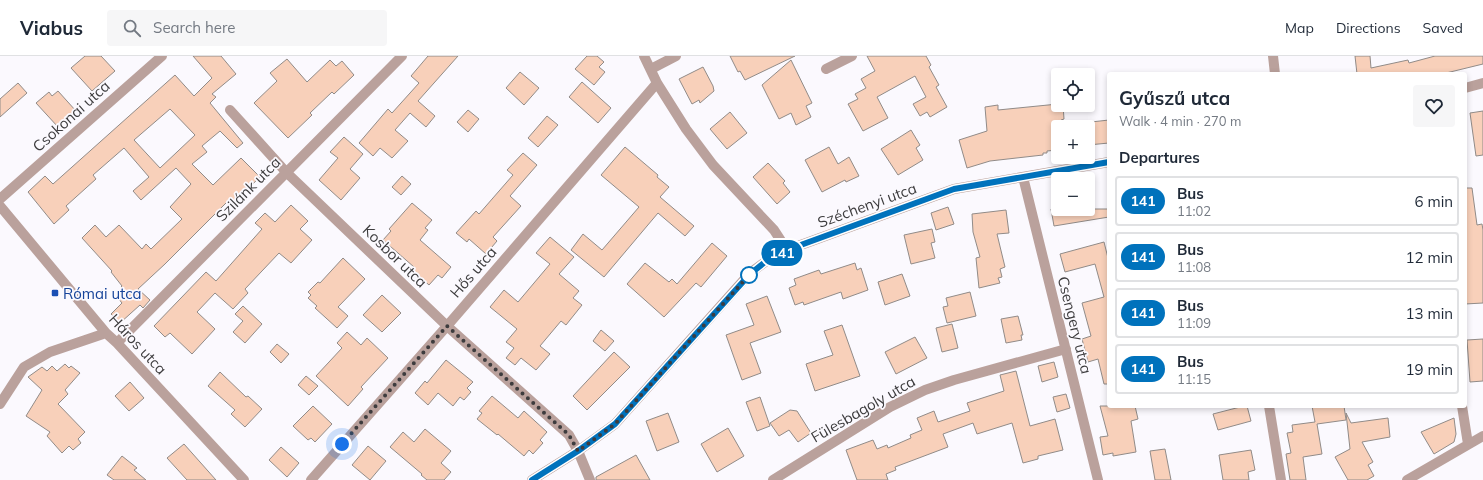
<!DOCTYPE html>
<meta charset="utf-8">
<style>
:root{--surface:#fff;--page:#f6f6f7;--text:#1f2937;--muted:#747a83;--line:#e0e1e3}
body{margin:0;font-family:Mulish,sans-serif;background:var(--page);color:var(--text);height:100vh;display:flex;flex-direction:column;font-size:15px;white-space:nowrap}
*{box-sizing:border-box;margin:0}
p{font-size:13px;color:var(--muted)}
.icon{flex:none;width:22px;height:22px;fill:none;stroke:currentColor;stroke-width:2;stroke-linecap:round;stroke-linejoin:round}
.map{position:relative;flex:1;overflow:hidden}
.details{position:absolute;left:1107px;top:16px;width:360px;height:336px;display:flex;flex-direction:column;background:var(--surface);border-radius:4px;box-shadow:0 2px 6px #0003}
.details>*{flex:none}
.badge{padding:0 8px;border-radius:13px;font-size:14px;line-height:26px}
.fabs{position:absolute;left:1051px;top:12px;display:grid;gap:8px}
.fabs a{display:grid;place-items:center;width:44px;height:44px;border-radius:4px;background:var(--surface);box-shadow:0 2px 6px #0003;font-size:20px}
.you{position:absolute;width:20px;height:20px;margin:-10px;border:3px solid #fff;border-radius:50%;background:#1a73e8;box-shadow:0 0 0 6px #1a73e833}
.map>.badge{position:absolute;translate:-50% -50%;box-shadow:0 0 0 2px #fff}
h2{padding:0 12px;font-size:15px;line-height:36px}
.round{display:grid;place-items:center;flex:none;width:42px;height:42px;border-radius:4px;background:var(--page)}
.headline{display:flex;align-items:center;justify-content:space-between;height:68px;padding:0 12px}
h1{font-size:19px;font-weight:700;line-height:30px}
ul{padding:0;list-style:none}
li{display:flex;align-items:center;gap:12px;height:50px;margin:0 8px 6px;padding:0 4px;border:2px solid var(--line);border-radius:4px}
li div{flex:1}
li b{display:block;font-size:15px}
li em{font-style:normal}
li .badge{min-width:44px;font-weight:700;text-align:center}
header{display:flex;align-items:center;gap:24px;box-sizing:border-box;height:56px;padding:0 20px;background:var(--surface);border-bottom:1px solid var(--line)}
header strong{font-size:19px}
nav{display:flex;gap:22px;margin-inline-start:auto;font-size:14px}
.search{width:280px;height:36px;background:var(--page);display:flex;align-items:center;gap:10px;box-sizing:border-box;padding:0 14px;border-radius:4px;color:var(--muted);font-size:15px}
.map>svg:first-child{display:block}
</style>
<header>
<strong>Viabus</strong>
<div class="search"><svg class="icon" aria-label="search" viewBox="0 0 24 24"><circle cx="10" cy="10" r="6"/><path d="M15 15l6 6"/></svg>Search here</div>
<nav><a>Map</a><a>Directions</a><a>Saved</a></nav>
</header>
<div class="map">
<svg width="1483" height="424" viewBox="0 0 1483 424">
<rect width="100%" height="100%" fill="#fbf9fe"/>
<path fill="#f8d0ba" stroke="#918b88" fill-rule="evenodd" d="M85,0H101L115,15L92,35L71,12Z
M193,0H221L236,18L212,38L216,41L210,47L243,87L237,92L220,75L202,90L207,96L192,108L213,129L241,102L260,121L234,146L230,143L165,208L138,233L150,244L143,252L140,249L120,267L111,258L122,247L117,241L124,234L121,231L122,230L111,216L112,215L82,182L95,169L106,181L119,169L142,193L146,188L151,193L182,163L170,151L191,128L176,112L141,144L133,135L149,121L124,92L93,119L96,123L66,150L69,154L54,168L28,136L45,120L53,128L175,19L194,40L212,22ZM170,53L195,79L160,112L134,84Z
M428,0H458L418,45L435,60L426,71L410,57L395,74L408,85L392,102L380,92L373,100L359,87L388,53L392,57L419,27L411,20Z
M587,0H597L604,6L599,11L605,16L594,29L575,13Z
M730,0H795L745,24L740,15L738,16Z
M867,0H926L931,9L929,11L939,29L936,31L947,51L930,61L927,56L920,60L913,48L926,41L915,20L877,41L888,62L863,75L848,48L858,43L855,38L866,32L861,23L875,15Z
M1355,0H1370L1371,12L1408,4L1409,7L1435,0H1483V8L1442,18H1357Z
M287,3L307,26L330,4L336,10L342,5L354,19L334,38L332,36L310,57L312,59L288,82L254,47L277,25L270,17Z
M791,4L812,47L806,50L811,61L796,69L791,57L779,63L762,29Z
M703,11L713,30L714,35L700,47L699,44L692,48L679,23Z
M520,16L539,32L524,49L506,32Z
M582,26L611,52L598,67L569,41Z
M18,27L27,37L0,61V43Z
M58,35L76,55L58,71L36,47L49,36L52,40Z
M1058,48L1063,49L1064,63L1061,64V68H1058V94L1047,95V97H1043V99L990,105L967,112L959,84L987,75L985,51L998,49V54Z
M468,54L479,63L468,76L457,66Z
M1483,55V99L1476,100L1470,57Z
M730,56L747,77L727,93L710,73Z
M547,60L558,69L538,91L528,82Z
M1109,64V87L1088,89V71H1092L1091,66Z
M911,74L920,89L916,92L923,104L898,119L881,93Z
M344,81L363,98L350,113L360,122L341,144L319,124L338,102L330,96Z
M625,91L658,119L657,121L669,131L660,141L694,170L685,180L658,157L604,221L571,194L583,178L602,194L639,151L601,119Z
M829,91L838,108L849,101L859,120L846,126L845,124L822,136L805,104Z
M523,97L537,109L510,140L521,150L493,181L497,185L486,198L469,183L467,186L456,177L476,155L479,158L513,119L507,114Z
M768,107L785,125L783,127L790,136L777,148L753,121Z
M402,120L411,128L401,139L392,131Z
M1465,132H1472L1477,169L1482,168L1483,174V247L1465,248Z
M412,147L432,164L425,172L428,174L420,184L451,211L442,222L438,219L429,229L412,214L414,211L383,184L391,175L389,173Z
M291,149L308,165L300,173L312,184L291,207L279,197L245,233L248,237L233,253L215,237L197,256L215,273L192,298L170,277L165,281L154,270L206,216L216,225L262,173L255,167L265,157L275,166Z
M948,151L954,168L936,174L931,157Z
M1051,153H1109V161L1054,170Z
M1006,154L1009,177L997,178L1005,211L1000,213L1002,221L998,222L1000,227L979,232L976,202L980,201L973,176L972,158Z
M932,173L935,186L931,187L935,202L911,208L904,179Z
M550,181L574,201L559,218L579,235L573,242L582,249L566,269L561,265L540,290L550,298L536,314L521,302L515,309L506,302L514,292L506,286L517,273L490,251L504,234L518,246L550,208L536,197Z
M1104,186L1109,206V328H1104L1098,303L1088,306L1082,283L1091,280L1082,247L1104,241L1095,208L1065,216L1060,198Z
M712,187L727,200L701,231L696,227L664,261L627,228L645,207L669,226L672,223L677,228Z
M343,202L365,223L338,251L348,260L337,272L315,252L317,250L308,242L311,239L308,236L318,226L320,227Z
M855,207L857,214L861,212L868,234L843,243L841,236L804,249L803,246L795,249L789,232L796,229L794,223L819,214L821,218Z
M902,218L910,240L885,249L878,226Z
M970,236L976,260L947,267L943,251L948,250L946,242Z
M382,239L401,257L382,276L363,259Z
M767,240L781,276L750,287L761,317L742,324L726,279L754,269L746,248Z
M243,250L262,268L245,287L233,276L243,265L235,258Z
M1018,260L1023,279H1021L1022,284L1006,287L1001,263Z
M952,268L958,292L942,296L936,272Z
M842,269L860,320L815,335L806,308L833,299L824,275Z
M601,274L614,285L605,295L593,285Z
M347,276L361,289L367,282L388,302L361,331L363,333L348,350L316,320L342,292L337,287Z
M915,281L927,302L896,318L885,296Z
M1483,283V325L1470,326L1467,284Z
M277,288L289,298L281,307L270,296Z
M614,296L630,311L587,354L573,340Z
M446,304L473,326L467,332L471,336L464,344L460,341L453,350L438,337L428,349L415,337L425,325L427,327Z
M1054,306L1058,321L1042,326L1038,310Z
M65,308L69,312L71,310L80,317L65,334L68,338L58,348L85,376L78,383L81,387L73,394L69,390L62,397L47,380L50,376L26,360L42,334L28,321L42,311L47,315L52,310L57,315Z
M1016,315L1030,370L1055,363L1063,394L1038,400V403L1023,407L1012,367L977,378L973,367L943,378L948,391L895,411L896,414L886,418L888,424H857L846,394L873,384L877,393L887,389L888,392L911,382L910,379L922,374L917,362L934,355L938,366L970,355L967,347L1004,335L1000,319Z
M220,316L246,341L248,340L262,353L245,371L231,358L235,354L208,330Z
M306,320L318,330L309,339L298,329Z
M130,326L144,342L129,355L115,340Z
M1066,338L1070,352L1057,356L1053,341Z
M492,340L518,362L524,355L547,376L540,384L543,387L533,398L529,394L524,400L498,378L497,379L477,363L482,357L479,355Z
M760,341L770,370L757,375L746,346Z
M313,350L332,368L315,386L311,382L308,384L293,370Z
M1100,350H1135L1138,363L1131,365L1136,396L1113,400V397L1103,399L1100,381L1108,380Z
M1244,350H1247L1251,365L1218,374L1213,358Z
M1312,350H1344L1346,364L1317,368L1322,398L1303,401L1306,424H1290L1286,398L1291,397L1287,377L1293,376L1292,369L1315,366Z
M790,354L797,355L811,377L798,386L789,374L779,380L770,367Z
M668,357L679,386L657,395L646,365Z
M1346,357L1351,367L1388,362L1390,381L1362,386L1373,406L1368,409L1374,420L1367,424H1348L1335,401L1350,393Z
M1454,362L1456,378L1454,386L1434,398L1421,376Z
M728,372L744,400L717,416L701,388Z
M425,373L451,395L441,407L451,416L444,424H427L421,419L422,418L390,391L403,376L414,386Z
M184,388L216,424H187L167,402Z
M368,390L386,405L370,424L352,409Z
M281,391L299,407L287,421L269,404Z
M1165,393L1171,424H1155L1150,395Z
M1251,394L1255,414L1248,416L1249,424H1223L1219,399Z
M636,399L650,424H596V421Z
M122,400L137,412L134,414L146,424H114L107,419Z"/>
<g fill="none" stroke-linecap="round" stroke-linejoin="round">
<path stroke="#baa19c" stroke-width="10" d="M644,0L657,27L686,73L713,109L774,174L787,194
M1273,0L1275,18
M651,13L676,0
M826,13L852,0
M1465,32L1483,27
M230,54L286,116L447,270L569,379L578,395L590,424
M1023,121L1098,424
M0,143L162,0
M0,150L106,277L117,287L244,424
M117,287L402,0
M0,348L24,311L50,296L106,277
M1269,350L1281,424
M1462,350L1468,388
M311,424L447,270L657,27
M532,424L578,395L615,368L750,217L765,206L787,194L954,133L1109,106
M773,424L890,351L925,334L954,324L1066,293
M1407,424L1483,380"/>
</g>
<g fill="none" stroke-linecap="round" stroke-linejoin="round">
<g stroke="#fff" stroke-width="9">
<path id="line" d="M532,424L578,395L615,368L750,218L765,206L787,194L954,133L1109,106"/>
</g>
<use href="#line" stroke="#0072bc" stroke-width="6"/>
<path stroke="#3d3c3e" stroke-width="4" stroke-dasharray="0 7.2" d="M342,388L447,270L569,379L578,395L615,368L750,218L749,219"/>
</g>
<circle fill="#fff" stroke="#0072bc" stroke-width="2" cx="749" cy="219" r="8"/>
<rect fill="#1a4fb4" stroke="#fbf9fe" stroke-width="1.5" x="51" y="233" width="8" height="8" rx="2"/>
<g text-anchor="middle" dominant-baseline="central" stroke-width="3.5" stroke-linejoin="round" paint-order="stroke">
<g font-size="15" fill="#3d3c3e" stroke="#fbf9fe">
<text transform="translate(71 60) rotate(-42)">Csokonai utca</text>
<text transform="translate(248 133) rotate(-45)">Szilánk utca</text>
<text transform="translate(867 149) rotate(-20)">Széchenyi utca</text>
<text transform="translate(395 200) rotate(44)">Kosbor utca</text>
<text transform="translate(473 216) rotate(-49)">Hős utca</text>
<text transform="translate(1075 269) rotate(76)">Csengery utca</text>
<text transform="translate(138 288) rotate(47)">Háros utca</text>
<text transform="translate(863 353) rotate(-30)">Fülesbagoly utca</text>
</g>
<g font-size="15" fill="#164399" stroke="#fbf9fe" text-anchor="start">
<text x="63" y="237">Római utca</text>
</g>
</g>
</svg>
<div class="fabs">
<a><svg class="icon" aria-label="locate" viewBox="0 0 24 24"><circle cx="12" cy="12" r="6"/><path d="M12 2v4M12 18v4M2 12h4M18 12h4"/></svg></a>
<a>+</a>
<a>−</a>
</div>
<div class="you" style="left:342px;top:388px"></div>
<b class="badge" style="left:782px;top:197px;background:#0072bc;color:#fff">141</b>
<section class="details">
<div class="headline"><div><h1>Gyűszű utca</h1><p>Walk · 4 min · 270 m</p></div><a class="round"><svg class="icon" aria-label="heart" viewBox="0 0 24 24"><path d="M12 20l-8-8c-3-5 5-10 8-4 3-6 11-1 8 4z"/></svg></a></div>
<h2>Departures</h2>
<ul>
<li><span class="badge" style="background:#0072bc;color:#fff">141</span><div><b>Bus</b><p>11:02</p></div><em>6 min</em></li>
<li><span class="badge" style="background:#0072bc;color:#fff">141</span><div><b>Bus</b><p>11:08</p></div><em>12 min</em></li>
<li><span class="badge" style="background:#0072bc;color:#fff">141</span><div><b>Bus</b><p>11:09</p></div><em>13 min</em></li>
<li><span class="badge" style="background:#0072bc;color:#fff">141</span><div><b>Bus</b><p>11:15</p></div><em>19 min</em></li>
</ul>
</section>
</div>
